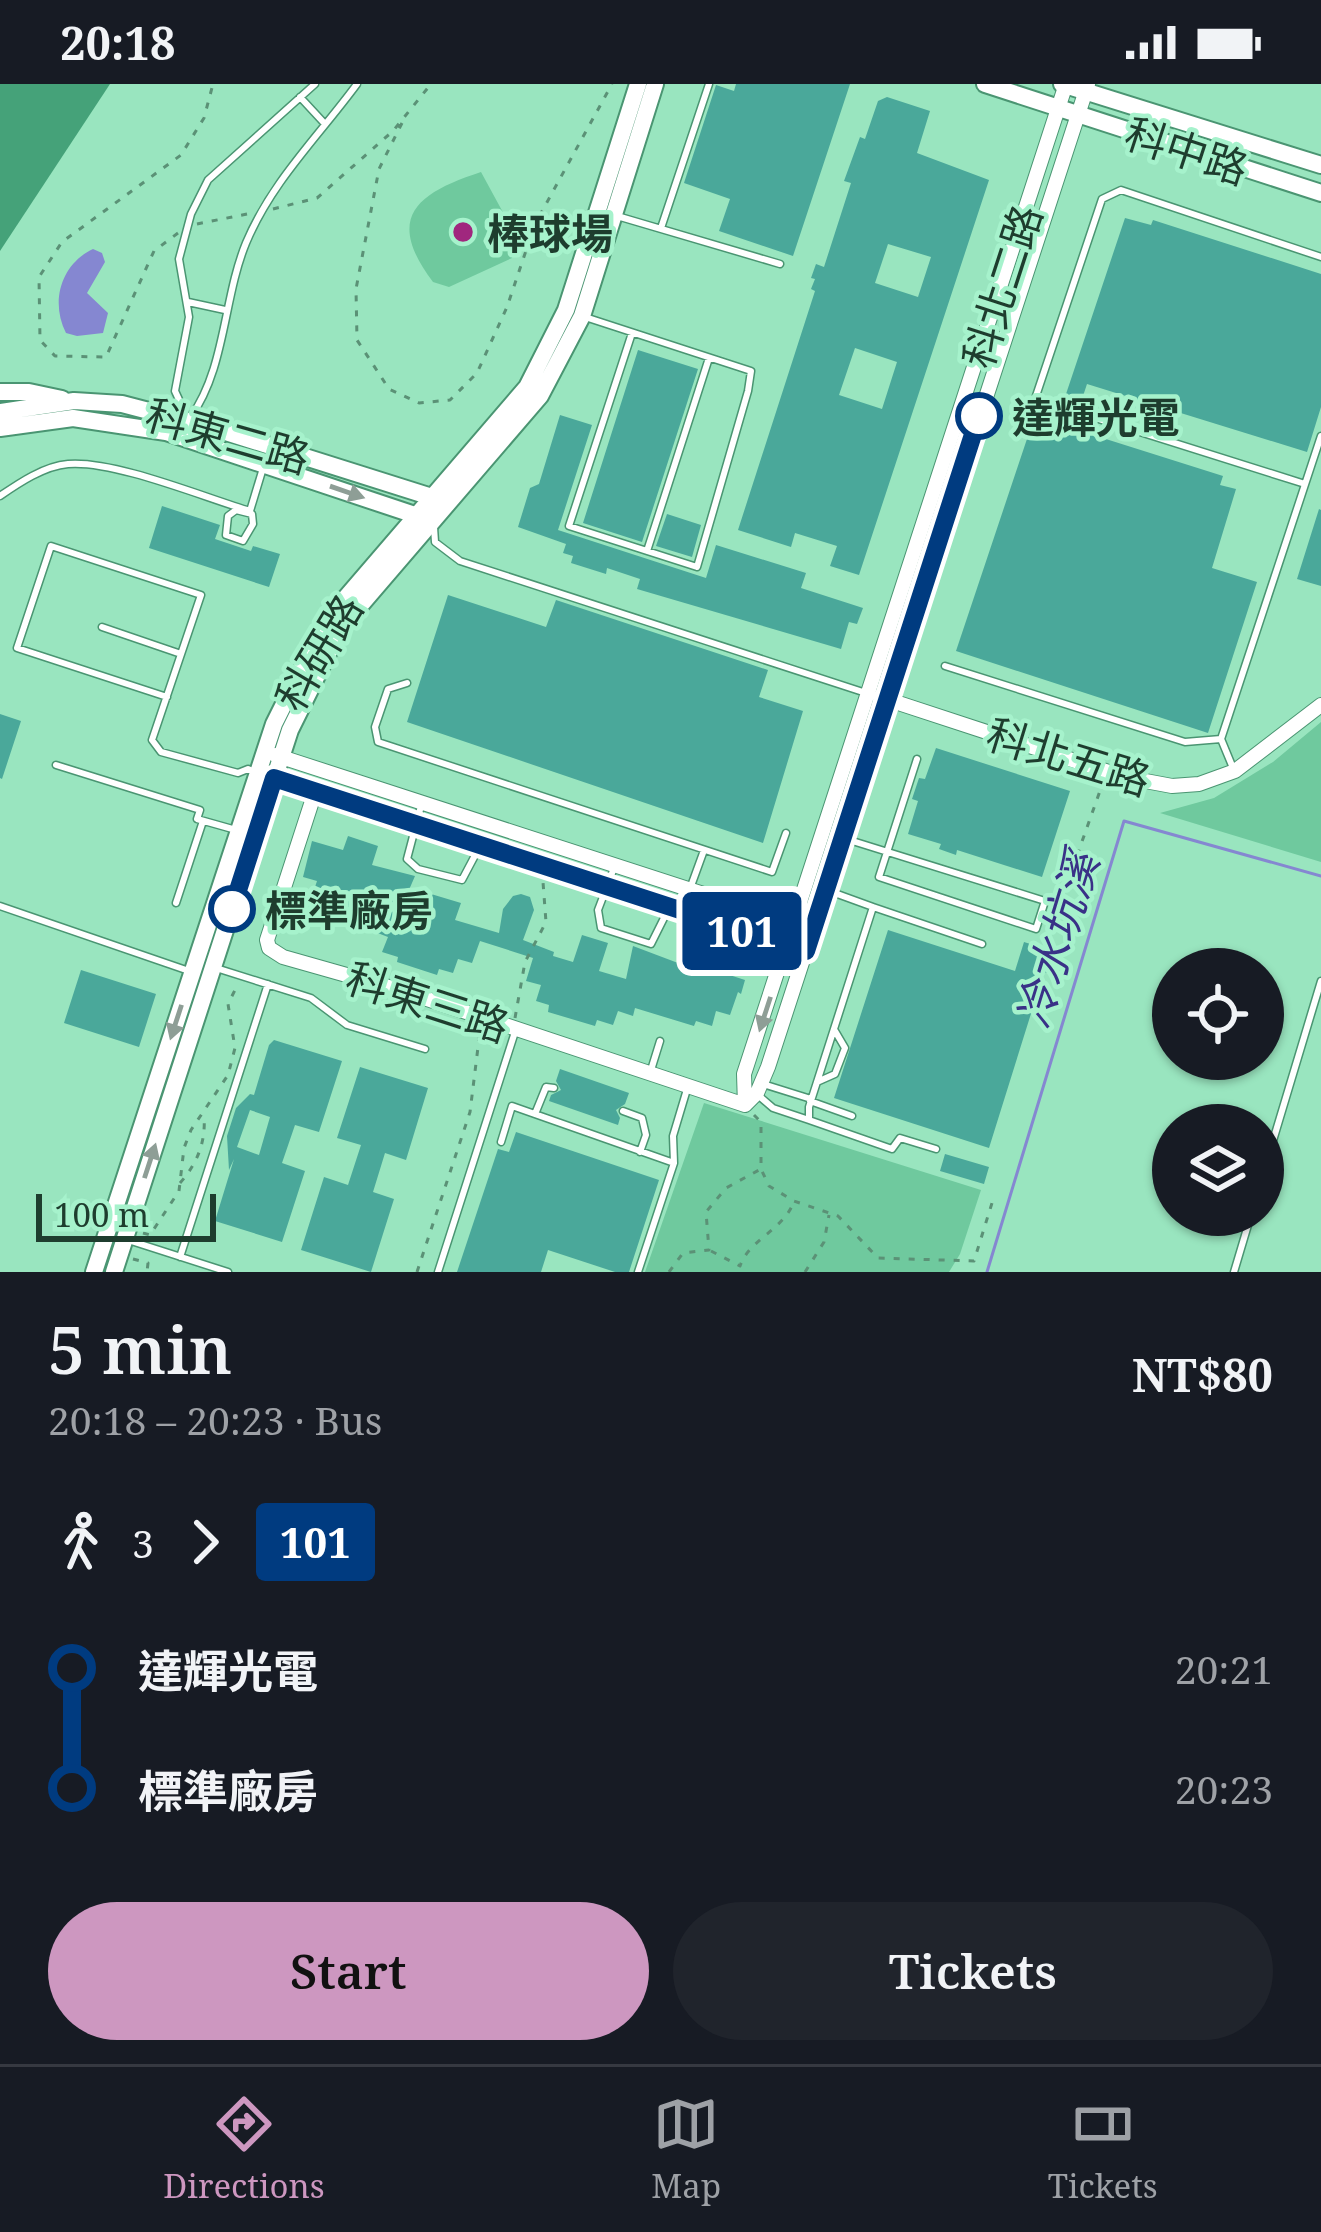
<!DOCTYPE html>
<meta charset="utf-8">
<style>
:root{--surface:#171b24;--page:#20242c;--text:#f1f3f6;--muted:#9ea1a6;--line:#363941;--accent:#cd97c0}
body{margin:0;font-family:"Noto Serif","Noto Sans TC",serif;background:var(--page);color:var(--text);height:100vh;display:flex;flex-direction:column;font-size:45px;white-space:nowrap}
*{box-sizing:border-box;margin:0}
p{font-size:39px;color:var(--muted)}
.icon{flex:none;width:66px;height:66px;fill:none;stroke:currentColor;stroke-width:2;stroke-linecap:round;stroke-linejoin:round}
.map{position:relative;height:1188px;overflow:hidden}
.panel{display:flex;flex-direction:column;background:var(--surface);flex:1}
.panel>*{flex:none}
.badge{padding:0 24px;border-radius:9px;font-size:42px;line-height:78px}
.controls{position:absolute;left:1152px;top:864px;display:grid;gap:24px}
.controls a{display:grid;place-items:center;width:132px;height:132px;border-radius:50%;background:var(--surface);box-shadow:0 3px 9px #0004;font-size:60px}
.scale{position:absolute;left:36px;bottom:30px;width:180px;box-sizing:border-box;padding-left:12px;border:6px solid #1e3d2e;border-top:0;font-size:33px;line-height:42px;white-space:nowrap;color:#1e3d2e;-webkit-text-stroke:9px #a6f2cc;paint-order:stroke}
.map>.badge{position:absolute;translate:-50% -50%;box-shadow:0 0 0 6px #fff}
.legs{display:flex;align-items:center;gap:18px;height:132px;padding:0 48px;font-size:39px}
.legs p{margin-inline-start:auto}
.summary{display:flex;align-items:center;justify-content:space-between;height:204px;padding:0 48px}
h1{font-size:66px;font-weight:600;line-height:90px}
.action{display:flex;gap:24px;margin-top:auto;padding:24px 48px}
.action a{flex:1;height:138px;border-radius:72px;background:var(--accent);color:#111;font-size:48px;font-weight:600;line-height:138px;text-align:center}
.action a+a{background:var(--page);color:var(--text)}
ul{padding:0 48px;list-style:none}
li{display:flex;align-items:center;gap:42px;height:120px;font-size:45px}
li i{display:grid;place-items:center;width:18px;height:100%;margin:0 15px;background:currentColor}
li i::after{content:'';width:30px;height:30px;margin:-15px;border:9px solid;border-radius:50%;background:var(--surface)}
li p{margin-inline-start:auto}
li:first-child i{background:linear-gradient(#0000 50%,currentColor 0)}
li:last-child i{background:linear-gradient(currentColor 50%,#0000 0)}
.status{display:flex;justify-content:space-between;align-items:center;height:84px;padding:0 60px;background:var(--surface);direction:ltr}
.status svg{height:33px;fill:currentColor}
.tab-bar{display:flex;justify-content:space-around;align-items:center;height:168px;border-top:3px solid var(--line);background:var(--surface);font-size:33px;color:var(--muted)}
.tab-bar a{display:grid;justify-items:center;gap:6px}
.tab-bar .active{color:var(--accent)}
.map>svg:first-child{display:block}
</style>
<div class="status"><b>20:18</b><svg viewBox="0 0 49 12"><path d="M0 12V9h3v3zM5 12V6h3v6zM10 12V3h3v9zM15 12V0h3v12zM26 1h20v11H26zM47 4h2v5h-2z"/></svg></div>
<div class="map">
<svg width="1321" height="1188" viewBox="0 0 1321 1188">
<rect width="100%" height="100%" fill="#99e5bf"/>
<path fill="#6fc99e" d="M481,88L517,154L512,174L449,203L433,198C384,133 417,109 481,88Z
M1321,638V778L1160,729L1214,714L1273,678Z
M704,1019L981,1106L960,1170L949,1188H645Z"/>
<path fill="#45a279" d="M0,0H110L0,167Z"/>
<path fill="#8587d1" d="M93,165L102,169L105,178L87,209L108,229L103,249L77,252L66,249C50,218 61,180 93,165Z"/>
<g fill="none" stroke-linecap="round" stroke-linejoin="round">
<path stroke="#8587d1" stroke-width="3" d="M987,1188L1124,737L1321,792"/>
</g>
<path fill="#4aa89a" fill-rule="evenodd" d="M736,0H850L793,172L719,147L730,115L684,99L716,1L734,7Z
M887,13L930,27L917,69L989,96L859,491L830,482L837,462L795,449L791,463L738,446L815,207L811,205L815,195L811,194L816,180L824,183L851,99L844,97L860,53L865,55L878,17ZM888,160L931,173L918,213L875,199ZM855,264L897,278L882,325L839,311Z
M1125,134L1151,141L1153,136L1321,190V323L1307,368L1087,300L1080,321L1064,316Z
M638,266L698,285L642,458L583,439Z
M1059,330L1075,335L1071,344L1223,392L1220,401L1236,405L1212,484L1257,498L1208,649L956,567L1034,334L1056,340Z
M560,331L592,341L558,446L706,494L716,461L806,489L801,504L863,524L857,540L849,538L841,565L637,505L640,495L607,484L606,490L571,479L573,472L563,469L566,460L518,443L530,404L539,400Z
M162,422L220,441L215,455L251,467L253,462L280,470L269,503L149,464Z
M1319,425L1321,426V502L1297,495Z
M667,430L701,441L692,473L656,462Z
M448,511L546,543L556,516L768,586L759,613L803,627L763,759L407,638Z
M0,630L21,637L2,695L0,694Z
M936,664L1070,707L1042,793L957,766L956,771L939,765L941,760L908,750L918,717L912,715L919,694L925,695Z
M348,752L378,762L372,781L415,792L402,822L424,829L431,810L461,819L455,836L499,849L503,825L513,812L521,810L530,813L534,826L523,856L554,868L553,872L573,878L582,851L608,859L599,887L626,895L633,862L678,879L684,860L715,870L711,885L745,896L741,910L738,908L730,931L716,927L712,942L696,937L694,942L635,924L633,932L618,927L613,941L597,936L595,942L548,928L549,921L536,917L541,901L526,897L533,874L499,863L480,857L472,879L458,875L453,889L439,885L437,891L397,878L398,873L382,868L388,853L375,848L378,839L326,824L328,817L312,812L317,797L303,793L312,757L343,766Z
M888,846L1015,887L1024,858L1062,870L1055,891L1044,888L989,1064L834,1014Z
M81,886L156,910L139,963L64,939Z
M274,956L342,977L319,1048L295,1041L282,1079L305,1087L282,1158L215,1137L234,1075L229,1086L227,1052L236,1024L250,1010L254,1011L269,961ZM250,1026L270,1033L259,1071L237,1063Z
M360,983L428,1004L406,1076L385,1069L373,1108L394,1115L371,1188L301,1166L324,1093L348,1101L361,1061L337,1054Z
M560,985L629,1009L625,1020L616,1026L620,1034L618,1041L549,1017L551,1011L561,1006L556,997Z
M516,1048L659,1096L629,1188H615L548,1166L541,1188H457L498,1065L509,1068Z
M945,1070L989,1083L984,1100L940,1087Z"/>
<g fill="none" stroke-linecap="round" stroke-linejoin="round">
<g stroke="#4a9572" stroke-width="9">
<path id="service" d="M300,13L325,40
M617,132L780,180
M661,144L709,0
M188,218L225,226
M585,233L751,287L748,307L697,483L569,442L632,249
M187,333L175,307L189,233L179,175L191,130L208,96L315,0
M190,334C226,284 223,215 246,159C272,97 318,53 357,0
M1305,400L1035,315L1102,115L1121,106L1321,173
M0,412C19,399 44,382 68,380C114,376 203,413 250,427L263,384
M236,426L252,430L253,440L243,457L226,451L228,432Z
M434,443L435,458L460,477L866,609
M647,467L709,274
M102,543L181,570
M945,582L1185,658L1221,655
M407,599L388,605L375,643L378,658L772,788L786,749
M167,613L17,564L51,462L201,511L152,656L161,668L238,689L248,685L255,688
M56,681L200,726L197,735L236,746
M1233,684L1221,655L1321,352
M421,722L407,775L418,785L462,796L480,762
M846,755L1045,817L1036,845L879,793L917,675
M614,784L598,826L601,844L651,860L669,824
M691,802L703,769
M829,807L873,823L809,1023V1036L892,1065L900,1054L936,1065
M176,819L203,737
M0,822L189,887
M873,823L982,860
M216,884L311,914L347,941L425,965
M651,986L660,957
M817,998L835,990L845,964L835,947
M763,1000L811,1015
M759,1012L773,1024L809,1036
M810,1017L852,1032
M623,1027L642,1034L646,1051L640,1068
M535,1030L546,1003L554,1004
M501,1058L512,1022L674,1079
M1263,1090L1321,897
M128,1156L228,1188
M180,1173L268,900
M438,1188L515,948
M638,1188L674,1079L673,1052L688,1002
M1234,1188L1251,1131"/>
</g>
<g stroke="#4a9572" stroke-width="16">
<path id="minor" d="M880,613L1124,693L1172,702L1199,700L1235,687L1321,621
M275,671L802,842
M269,693L796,864
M315,708L267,856L269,864L283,873L403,907L745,1021
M745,1021L757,1009L768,983L1088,0
M745,1021L744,990L1066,0"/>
</g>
<g stroke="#4a9572" stroke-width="20">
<path id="tertiary" d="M985,0L1321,109
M1062,0L1321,81
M0,308H29L62,315
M0,328L74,317L122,320L210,343L438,415
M0,344L73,334L166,348L421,433
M94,1188L274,640L325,538L527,303L566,226L638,0
M114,1188L290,646L340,545L540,312L582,232L655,0"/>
</g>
<path stroke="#5b9176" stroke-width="3" stroke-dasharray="6 9" stroke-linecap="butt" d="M402,39L379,85L356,205L357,256L389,305L419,319L450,316L477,289L507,223L535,140L612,0
M273,125L317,114L393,47L431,0
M197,140L252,129
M178,149L154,167L106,273L55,272L40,256L39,193L62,158L181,71L204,34L213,0
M1047,856L1101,704
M515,934L525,878L546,838L543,798
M754,1031L761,1038V1085L769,1102L794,1117L838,1132L878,1174L974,1177L992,1119
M180,1099C197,1080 206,1058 204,1032
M143,1149L150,1151L179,1107L184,1064L191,1046L228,991L235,964L228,920L236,904
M711,1167L740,1182C749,1156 781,1147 793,1120
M133,1175L148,1179L147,1188
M417,1188L470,1028L480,947
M669,1188L683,1169L709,1166L706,1128L726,1104L759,1086
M805,1188L824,1158L829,1131"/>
<use href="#service" stroke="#fff" stroke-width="6"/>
<use href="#minor" stroke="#fff" stroke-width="14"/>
<use href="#tertiary" stroke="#fff" stroke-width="16"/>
</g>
<defs><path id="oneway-solid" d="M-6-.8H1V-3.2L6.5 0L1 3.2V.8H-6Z" transform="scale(3)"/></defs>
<g fill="#8e9e96">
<use href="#oneway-solid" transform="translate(347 408) rotate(19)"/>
<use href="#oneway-solid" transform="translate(765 930) rotate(108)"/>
<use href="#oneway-solid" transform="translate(176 938) rotate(108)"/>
<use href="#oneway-solid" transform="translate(150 1077) rotate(-72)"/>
</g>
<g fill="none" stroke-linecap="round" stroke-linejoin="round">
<g stroke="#fff" stroke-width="27">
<path id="line-1" d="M232,825L274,694L806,867L979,332"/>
</g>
<use href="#line-1" stroke="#003b80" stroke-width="18"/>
</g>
<circle fill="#a0277e" stroke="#a6f2cc" stroke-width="4.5" cx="463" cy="148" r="12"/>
<g fill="#fff" stroke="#003b80" stroke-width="6">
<circle cx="979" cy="332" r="21"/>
<circle cx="232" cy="825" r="21"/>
</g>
<g text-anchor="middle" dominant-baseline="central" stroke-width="9" stroke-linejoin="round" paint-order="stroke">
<g font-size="42" fill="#1e3d2e" stroke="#a6f2cc">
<text transform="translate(1187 66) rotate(18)">科中路</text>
<text transform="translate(1001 202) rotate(-72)">科北二路</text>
<text transform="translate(228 351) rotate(16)">科東二路</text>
<text transform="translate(318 568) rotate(-59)">科研路</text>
<text transform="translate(1069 672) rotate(17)">科北五路</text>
<text transform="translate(428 917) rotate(18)">科東三路</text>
</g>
<g font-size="42" font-weight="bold" fill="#1e3d2e" stroke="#a6f2cc" text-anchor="start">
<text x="487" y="148">棒球場</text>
</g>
<g font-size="42" font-weight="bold" fill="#1e3d2e" stroke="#a6f2cc" text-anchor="start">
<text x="1012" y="332">達輝光電</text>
<text x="265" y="825">標準廠房</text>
</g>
<g font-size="45" font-style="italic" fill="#393187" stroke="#a6f2cc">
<text transform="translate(1056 856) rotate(-73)">冷水坑溪</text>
</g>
</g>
</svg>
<div class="controls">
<a><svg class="icon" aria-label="locate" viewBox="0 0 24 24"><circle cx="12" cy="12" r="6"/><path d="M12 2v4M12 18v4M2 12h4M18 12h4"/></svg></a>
<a><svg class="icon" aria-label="layers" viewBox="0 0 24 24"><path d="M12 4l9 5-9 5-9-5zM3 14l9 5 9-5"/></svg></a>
</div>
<div class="scale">100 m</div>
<b class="badge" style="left:742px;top:847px;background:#003b80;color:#fff">101</b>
</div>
<section class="panel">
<div class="summary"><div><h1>5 min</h1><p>20:18 – 20:23 · Bus</p></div><b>NT$80</b></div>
<div class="legs"><svg class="icon" aria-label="walk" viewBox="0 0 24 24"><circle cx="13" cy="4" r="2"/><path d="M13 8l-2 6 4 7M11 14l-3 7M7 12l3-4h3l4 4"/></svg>3<svg class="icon" aria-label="forward" viewBox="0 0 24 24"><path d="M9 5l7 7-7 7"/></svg><b class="badge" style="background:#003b80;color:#fff">101</b></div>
<ul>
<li><i style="color:#003b80"></i><b>達輝光電</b><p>20:21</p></li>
<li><i style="color:#003b80"></i><b>標準廠房</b><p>20:23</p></li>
</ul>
<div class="action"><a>Start</a><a>Tickets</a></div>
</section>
<nav class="tab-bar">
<a class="active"><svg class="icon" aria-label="directions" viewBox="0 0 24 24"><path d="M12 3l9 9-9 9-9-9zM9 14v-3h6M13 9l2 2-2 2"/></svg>Directions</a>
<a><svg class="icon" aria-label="map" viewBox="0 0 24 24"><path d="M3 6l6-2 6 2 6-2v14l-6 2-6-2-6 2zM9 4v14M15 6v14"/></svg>Map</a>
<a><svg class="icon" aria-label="tickets" viewBox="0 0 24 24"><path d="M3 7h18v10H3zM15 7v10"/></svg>Tickets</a>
</nav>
